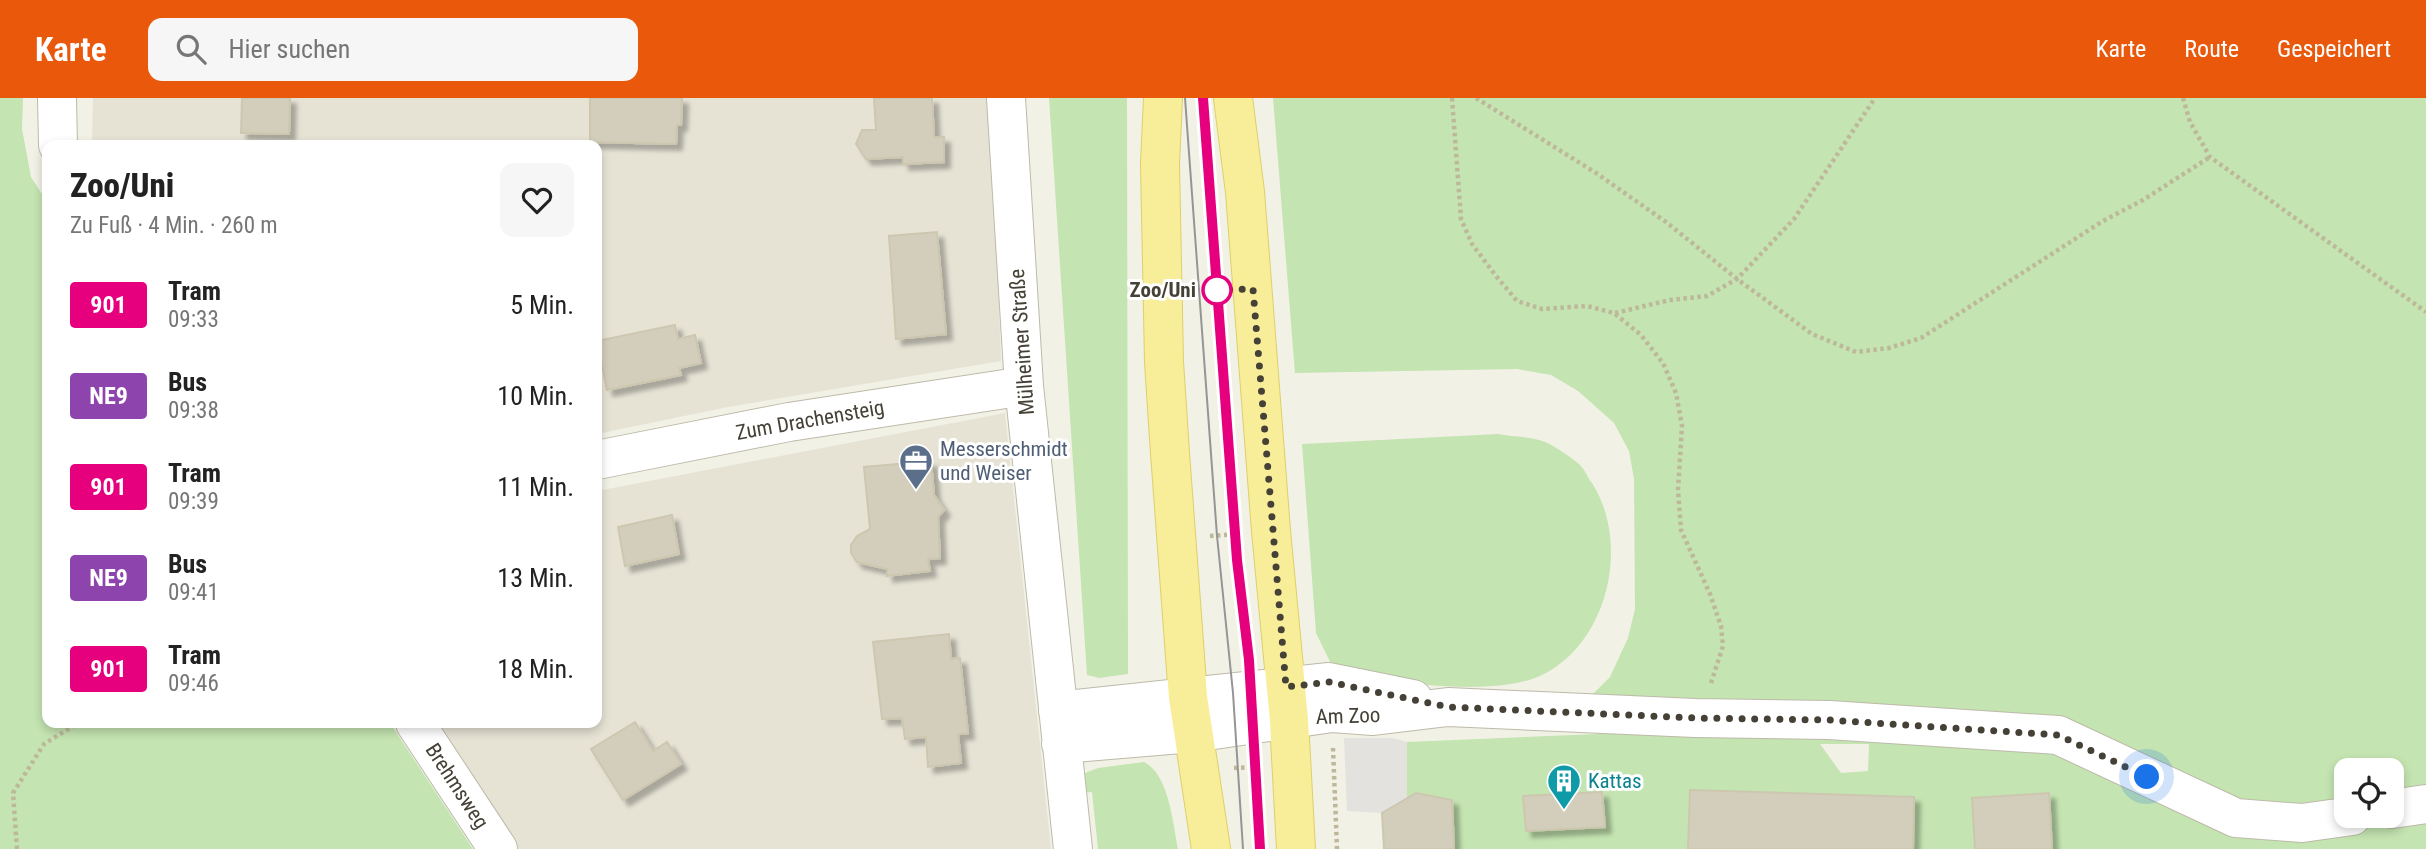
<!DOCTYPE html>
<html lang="de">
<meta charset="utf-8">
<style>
:root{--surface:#fff;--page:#f6f6f6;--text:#222;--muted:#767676;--accent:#ea580c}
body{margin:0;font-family:"Roboto Condensed",sans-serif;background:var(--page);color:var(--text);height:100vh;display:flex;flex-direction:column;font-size:26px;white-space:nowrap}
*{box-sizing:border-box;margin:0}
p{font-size:23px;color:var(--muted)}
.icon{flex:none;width:38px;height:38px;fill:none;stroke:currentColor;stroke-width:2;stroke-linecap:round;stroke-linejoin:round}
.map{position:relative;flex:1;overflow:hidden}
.drawer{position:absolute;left:42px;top:42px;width:560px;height:588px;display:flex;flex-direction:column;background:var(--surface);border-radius:14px;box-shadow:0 4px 10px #0003}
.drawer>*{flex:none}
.badge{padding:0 14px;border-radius:5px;font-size:24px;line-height:46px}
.tools{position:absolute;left:2334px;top:660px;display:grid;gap:14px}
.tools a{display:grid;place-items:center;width:70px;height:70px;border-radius:14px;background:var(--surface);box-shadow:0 4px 10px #0003;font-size:35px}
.you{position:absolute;width:35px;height:35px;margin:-18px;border:5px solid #fff;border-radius:50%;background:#1a73e8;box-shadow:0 0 0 10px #1a73e833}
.map>.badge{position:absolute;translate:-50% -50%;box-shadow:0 0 0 4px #fff}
.round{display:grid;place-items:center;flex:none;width:74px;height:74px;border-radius:14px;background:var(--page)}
.head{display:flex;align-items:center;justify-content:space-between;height:119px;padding:0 28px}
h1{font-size:33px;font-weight:800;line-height:52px}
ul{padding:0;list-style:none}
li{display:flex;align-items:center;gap:21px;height:91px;padding:0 28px}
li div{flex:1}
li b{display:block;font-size:26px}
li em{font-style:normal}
li .badge{min-width:77px;font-weight:700;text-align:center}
header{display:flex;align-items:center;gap:42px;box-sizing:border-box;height:98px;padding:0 35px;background:var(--accent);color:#fff}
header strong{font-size:33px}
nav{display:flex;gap:38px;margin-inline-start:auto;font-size:24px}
.search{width:490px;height:63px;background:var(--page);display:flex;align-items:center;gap:18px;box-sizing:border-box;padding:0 24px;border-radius:14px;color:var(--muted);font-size:26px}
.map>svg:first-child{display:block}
</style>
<header>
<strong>Karte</strong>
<div class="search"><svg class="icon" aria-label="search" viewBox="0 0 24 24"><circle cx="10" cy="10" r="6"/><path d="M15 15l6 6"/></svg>Hier suchen</div>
<nav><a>Karte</a><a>Route</a><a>Gespeichert</a></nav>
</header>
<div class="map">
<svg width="2426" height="751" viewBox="0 0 2426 751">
<defs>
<filter id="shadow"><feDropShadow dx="6" dy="6" stdDeviation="2" flood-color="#0004"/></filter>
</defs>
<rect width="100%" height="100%" fill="#f2f1e6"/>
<path fill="#e6e3d5" d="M93,0H991L1001,263L728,309L597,336V47H92Z
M1005,315L1051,751H518L435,625H597V393Z"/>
<path fill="#c4e4b1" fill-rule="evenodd" d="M0,0H23L22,31L31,79L47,104V625H390L473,751H0Z
M1049,0H1127L1128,576L1099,580L1087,577Z
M1273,0H2426V751H1384L1382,715L1407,700V644L1598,636L1586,603L1610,579L1628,540L1635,511L1634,381L1629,353L1614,325L1578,293L1551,277L1517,271L1295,275ZM1820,646H1869L1868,673L1841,675ZM2347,672H2392V718H2347Z
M1498,336C1512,339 1531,338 1545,344C1555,348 1572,360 1580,367C1585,372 1588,380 1592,385C1631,446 1608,547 1540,578C1490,600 1390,583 1336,576L1316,535L1302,346Z
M1144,664C1169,676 1173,726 1178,751H1098L1092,694L1081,695L1080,677L1098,670Z"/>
<path fill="#e3e2de" d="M1344,640H1392L1407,644V700L1382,715L1347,713Z"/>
<path fill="#d3cebc" stroke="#cdc7b0" stroke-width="2" filter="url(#shadow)" d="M242,0H290L289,36L241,35Z
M590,0H682L681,27H677L676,46L590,44Z
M874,0H932L934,39H944V64L903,66V59L866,61L856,46L862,32H876Z
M937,134L946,236L896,241L889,138Z
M675,227L678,241L695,237L701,265L679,270L681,277L607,292L597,243Z
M931,363L934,397L944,412L938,419L940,460L928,461L930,473L887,478V471L857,464L851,455V447L857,438L870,431L864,369Z
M672,417L679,456L625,468L618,429Z
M949,536L951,561L960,560L968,635L958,636L961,665L928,669L926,639L905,641L902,620L882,621L873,544Z
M635,624L653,653L667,644L681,666L623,702L591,651Z
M1690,692L1914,699L1913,751H1688Z
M1602,694L1605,729L1526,733L1523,698Z
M1416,695L1452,702L1454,751H1384L1382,715Z
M2049,695L2052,751H1975L1972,700Z"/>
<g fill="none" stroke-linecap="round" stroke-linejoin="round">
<g stroke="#bdbaa9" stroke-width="40">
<path id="minor" d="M57,0L58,47
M1006,0L1024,288L1073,751
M597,362L789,324L1024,288
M1058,613L1329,584L1413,601
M415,625L498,751
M1061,646L1193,635L1332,615L1373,618L1448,609L1695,620L1829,622L2058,637L2236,720L2302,725L2352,718
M2392,711L2426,706"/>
</g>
<g stroke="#ddcf6a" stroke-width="40">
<path id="major" d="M1163,0L1160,66L1164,264L1170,355L1188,599L1211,751
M1233,0L1245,94L1271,433L1289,622L1296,751"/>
</g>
<path stroke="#beb89b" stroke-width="4.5" stroke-dasharray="3.5 3.5" stroke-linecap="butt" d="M1452,0L1461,121L1472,146L1496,178L1517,203L1542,211L1587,208L1614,215L1641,237L1663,265L1676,295L1682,328L1678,392L1681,432L1710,496L1721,528L1723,548L1711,585
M1476,0L1596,75L1666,124L1737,181L1812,236L1856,254L1889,250L1921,240L2103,123L2143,102L2210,59
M2183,0L2190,24L2210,59L2426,214
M1615,215L1670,202L1707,198L1737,181L1794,121L1875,0
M1210,438L1236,436
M1333,650L1337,751
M1234,670L1256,669
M17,751L13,695L44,646L78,625"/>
<use href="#minor" stroke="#fff" stroke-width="38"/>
<use href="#major" stroke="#f8ee99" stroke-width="38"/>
<path stroke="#959595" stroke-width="2" d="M1185,0L1217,438L1233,595L1243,751
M1203,0L1237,462L1249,562L1260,751"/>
</g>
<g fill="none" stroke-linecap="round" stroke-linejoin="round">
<g stroke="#fff" stroke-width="16">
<path id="line" d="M1203,0L1237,462L1249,562L1260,751"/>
</g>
<use href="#line" stroke="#e6007e" stroke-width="10"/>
<path stroke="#454136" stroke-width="7" stroke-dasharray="0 12.6" d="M1217,192L1253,191L1286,589L1329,584L1448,609L1695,620L1829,622L2058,637L2147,679"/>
</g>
<defs>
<g id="office-pin" transform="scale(1.75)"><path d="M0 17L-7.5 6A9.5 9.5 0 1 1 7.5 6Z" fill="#5c6f8a" stroke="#fff"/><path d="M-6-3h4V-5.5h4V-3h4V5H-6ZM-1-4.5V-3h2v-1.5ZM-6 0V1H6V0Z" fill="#fff"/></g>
<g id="building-pin" transform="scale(1.75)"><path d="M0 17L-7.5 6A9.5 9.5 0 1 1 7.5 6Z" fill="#0f9aa8" stroke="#fff"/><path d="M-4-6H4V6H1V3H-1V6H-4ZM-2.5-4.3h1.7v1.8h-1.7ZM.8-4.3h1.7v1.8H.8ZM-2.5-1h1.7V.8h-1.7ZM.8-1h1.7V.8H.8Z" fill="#fff"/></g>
</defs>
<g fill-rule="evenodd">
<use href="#office-pin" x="916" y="363"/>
<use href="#building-pin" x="1564" y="683"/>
</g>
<circle fill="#fff" stroke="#e6007e" stroke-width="3.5" cx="1217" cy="192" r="14"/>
<g text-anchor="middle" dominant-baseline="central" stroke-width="6" stroke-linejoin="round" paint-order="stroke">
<g font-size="21" font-weight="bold" fill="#454136" stroke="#fff" text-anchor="end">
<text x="1196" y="192">Zoo/Uni</text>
</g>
<g font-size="21" fill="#454136" stroke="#fff">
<text transform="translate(1022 244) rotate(-94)">Mülheimer Straße</text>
<text transform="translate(810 322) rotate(-10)">Zum Drachensteig</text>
<text transform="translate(1348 618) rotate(-2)">Am Zoo</text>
<text transform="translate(457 688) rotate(57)">Brehmsweg</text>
</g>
<g font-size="21" fill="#4e5e75" stroke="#fff" text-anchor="start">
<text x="940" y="351">Messerschmidt<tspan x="940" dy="24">und Weiser</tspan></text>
</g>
<g font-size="21" fill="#0d838f" stroke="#fff" text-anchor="start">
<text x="1588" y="683">Kattas</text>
</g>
</g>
</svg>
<div class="tools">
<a><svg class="icon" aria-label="locate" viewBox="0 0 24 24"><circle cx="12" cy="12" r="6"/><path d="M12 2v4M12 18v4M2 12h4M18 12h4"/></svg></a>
</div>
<div class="you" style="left:2147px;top:679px"></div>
<section class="drawer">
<div class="head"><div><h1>Zoo/Uni</h1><p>Zu Fuß · 4 Min. · 260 m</p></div><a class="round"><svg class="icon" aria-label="heart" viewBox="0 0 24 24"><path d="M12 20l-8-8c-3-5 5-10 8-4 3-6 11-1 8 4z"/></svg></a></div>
<ul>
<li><span class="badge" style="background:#e6007e;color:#fff">901</span><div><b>Tram</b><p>09:33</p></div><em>5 Min.</em></li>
<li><span class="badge" style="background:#8e44ad;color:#fff">NE9</span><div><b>Bus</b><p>09:38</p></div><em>10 Min.</em></li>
<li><span class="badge" style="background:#e6007e;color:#fff">901</span><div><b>Tram</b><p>09:39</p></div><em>11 Min.</em></li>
<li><span class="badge" style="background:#8e44ad;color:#fff">NE9</span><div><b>Bus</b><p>09:41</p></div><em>13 Min.</em></li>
<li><span class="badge" style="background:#e6007e;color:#fff">901</span><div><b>Tram</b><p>09:46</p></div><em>18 Min.</em></li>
</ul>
</section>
</div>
